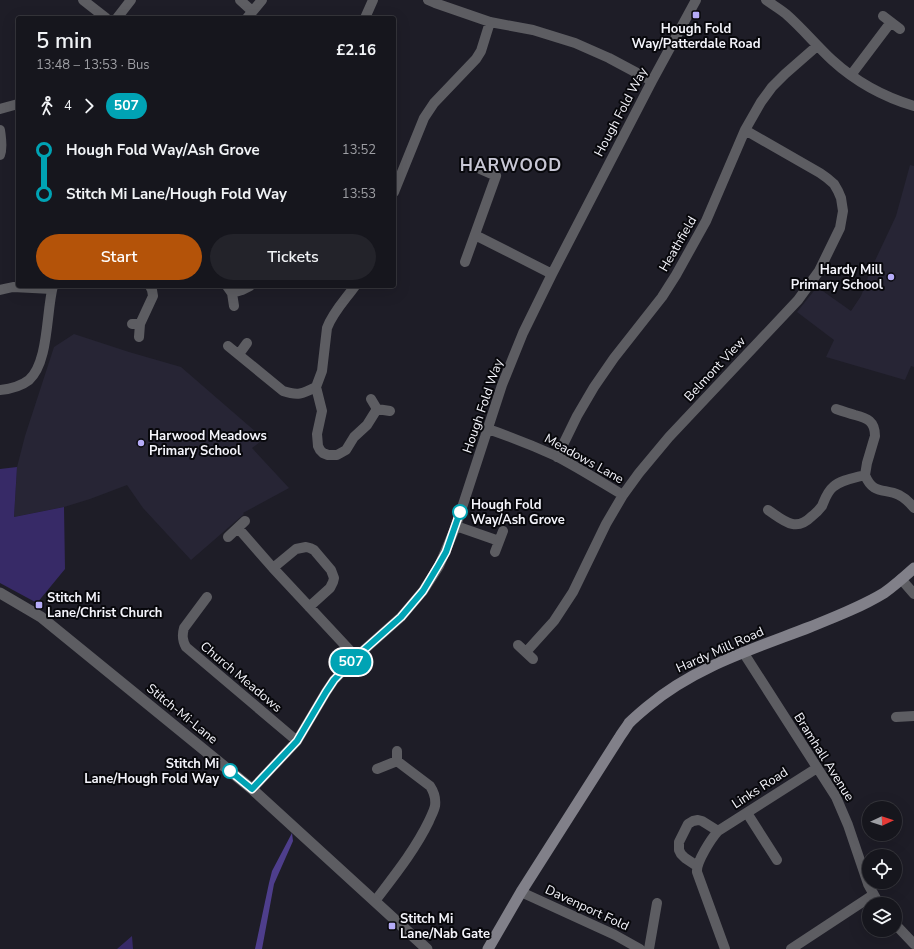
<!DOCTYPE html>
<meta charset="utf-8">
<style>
:root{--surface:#16161d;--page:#23232a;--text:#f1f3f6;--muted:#9e9fa4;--line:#35353b;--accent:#b45309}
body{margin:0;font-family:"Nunito Sans",sans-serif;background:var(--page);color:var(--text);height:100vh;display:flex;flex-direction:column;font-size:15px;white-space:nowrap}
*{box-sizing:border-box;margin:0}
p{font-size:13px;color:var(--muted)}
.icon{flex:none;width:22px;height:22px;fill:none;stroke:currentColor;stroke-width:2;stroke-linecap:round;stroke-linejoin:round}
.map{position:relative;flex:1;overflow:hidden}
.panel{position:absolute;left:16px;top:16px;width:380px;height:272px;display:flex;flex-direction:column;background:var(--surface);border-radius:4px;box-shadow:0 4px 16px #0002,0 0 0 1px var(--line)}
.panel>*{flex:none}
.badge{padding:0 8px;border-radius:13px;font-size:14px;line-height:26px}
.needle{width:26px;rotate:87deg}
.tools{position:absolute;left:862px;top:801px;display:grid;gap:8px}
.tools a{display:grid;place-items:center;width:40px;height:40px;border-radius:50%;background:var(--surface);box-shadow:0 4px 16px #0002,0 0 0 1px var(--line);font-size:20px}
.map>.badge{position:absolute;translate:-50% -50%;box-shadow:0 0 0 2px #fff}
.legs{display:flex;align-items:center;gap:6px;height:44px;padding:0 20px;font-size:13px}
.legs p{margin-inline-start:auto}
.headline{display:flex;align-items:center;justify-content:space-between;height:68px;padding:0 20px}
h1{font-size:22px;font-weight:600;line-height:30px}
.action{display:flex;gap:8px;margin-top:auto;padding:8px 20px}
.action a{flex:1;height:46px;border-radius:24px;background:var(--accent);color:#fff;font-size:16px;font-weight:600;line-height:46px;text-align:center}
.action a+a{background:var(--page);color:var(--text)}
ul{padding:0 20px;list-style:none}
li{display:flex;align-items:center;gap:14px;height:44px;font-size:15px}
li i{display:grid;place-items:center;width:6px;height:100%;margin:0 5px;background:currentColor}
li i::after{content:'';width:10px;height:10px;margin:-5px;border:3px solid;border-radius:50%;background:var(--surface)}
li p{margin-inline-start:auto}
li:first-child i{background:linear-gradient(#0000 50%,currentColor 0)}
li:last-child i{background:linear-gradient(currentColor 50%,#0000 0)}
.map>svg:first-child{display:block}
</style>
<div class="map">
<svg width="914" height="949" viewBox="0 0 914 949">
<rect width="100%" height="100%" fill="#1e1d27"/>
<path fill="#272535" d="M910,165L914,166V367L911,366L905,380L826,357L834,340L797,312L817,287L851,311L861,296L872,267L896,216Z
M74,334L129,352L181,367L264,439L252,448L289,488L243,513L244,514L191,560L143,508L127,485L90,499L64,507L14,517L17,467L25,436L54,347Z"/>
<path fill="#372a67" d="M17,467L14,517L64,507L65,569L37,603L0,583V469Z
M132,936L133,949H117Z"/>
<path fill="#4e3e8c" d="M292,833L293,841L274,884L262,949H255L269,883L272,871Z"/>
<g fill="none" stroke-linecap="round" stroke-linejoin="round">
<path stroke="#5d5d62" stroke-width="10" d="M83,0L106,18
M240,0L252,11
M428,0L435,3L490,22L533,30L575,43L609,58L652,81
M766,0C773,5 780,9 786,14C802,28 816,45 832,60C855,81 884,97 914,106
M883,16L900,29
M117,18L131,0
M247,18L262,0
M365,18L373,0
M851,75L891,22
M0,109L18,104
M0,130C1,138 3,147 0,155
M394,192L424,118L434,103L476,59L481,51L490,22
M475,235L552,274
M465,262L496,176L480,169
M227,286L232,293L234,306
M0,290L13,287L52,289
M232,293L242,290L250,286
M132,324H140L139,337
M140,324L153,296L152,290L150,286
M228,346L283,391C298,396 302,394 316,387L322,371L327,328C333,312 345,300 355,286
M239,354L247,343
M316,387L322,411L317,434L318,446L320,450L323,453L328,455H337L346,450L354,437L367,425L377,409
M0,390C10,389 20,387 29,380C49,362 46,312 53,286
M371,399L377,409L390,411
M836,409C842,411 848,413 855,415C867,418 875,421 875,436L867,463L865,475
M488,429C511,437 534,446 556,456C579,468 601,482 623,495
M557,457L577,416L594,387L614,358L662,297L676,275L706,221L745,130L761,102L772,87L785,74L817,46
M768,510C782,519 795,533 811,517C815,514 819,510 822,506C825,499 827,492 833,487C841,480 854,478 865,475C873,495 884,488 899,495C905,498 910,503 914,508
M456,526L499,541
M238,528L273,568L356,657
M228,537L245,521
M495,552L503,531
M273,568L296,549L306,547L310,548L314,550L331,570L334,578L333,582L330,588L309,607
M901,579L914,594
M207,597L184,628C182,635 182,640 186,647L297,741
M518,645L533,659
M526,652L554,621L573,592L606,524L623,495L639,473L669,437L798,300L819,271L840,228L843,211L841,198L838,191L834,184L827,178L820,173L745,130
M743,652L836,797L848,825L868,884L879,904
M896,717L914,716
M377,769L397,761V751
M252,789L297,741L326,692L334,680L356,657L401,617L423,591L439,566L445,552L456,526L502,385L523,333L552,274L652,81L696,0
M747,813L777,860
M697,866L685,858L681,854L679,850V842L688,824L693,821L698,820L702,821L718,831
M521,892L615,935L640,949
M375,901C394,876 415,850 429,821C431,816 434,811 435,806C436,799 434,792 430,786L397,761
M895,924L914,944
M649,949L657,903
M725,949L697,872C696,862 711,839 718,831L817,768
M791,949L873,895"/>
<path stroke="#5d5d62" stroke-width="11" d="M0,593L41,617L252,789L427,949"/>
<path stroke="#818089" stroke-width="11" d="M488,949L521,892L619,738C622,733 626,728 629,723C635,717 641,712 647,707C694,667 753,649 810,627C835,617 861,607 884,593C895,585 904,577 914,568"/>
</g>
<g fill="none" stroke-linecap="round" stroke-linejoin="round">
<g stroke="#fff" stroke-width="9">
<path id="line-1" d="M230,771L252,789L297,741L326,692L334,680L356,657L401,617L423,591L438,566L446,552L460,512"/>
</g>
<use href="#line-1" stroke="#00a3b4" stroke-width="6"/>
</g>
<g fill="#b6acf8" stroke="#08080c" stroke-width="1.5">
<rect x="692" y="11" width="8" height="8" rx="2"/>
<circle cx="891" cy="277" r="4"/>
<circle cx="141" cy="443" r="4"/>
<rect x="35" y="601" width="8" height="8" rx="2"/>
<rect x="388" y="922" width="8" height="8" rx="2"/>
</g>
<g fill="#fff" stroke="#00a3b4" stroke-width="2">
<circle cx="460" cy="512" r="7"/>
<circle cx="230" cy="771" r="7"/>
</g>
<g text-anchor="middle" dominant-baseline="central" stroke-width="4" stroke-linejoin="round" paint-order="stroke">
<g font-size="13" font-weight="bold" fill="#f4f4fb" stroke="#08080c" text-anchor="start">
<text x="696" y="29" text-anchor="middle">Hough Fold<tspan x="696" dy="15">Way/Patterdale Road</tspan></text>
<text x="883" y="270" text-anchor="end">Hardy Mill<tspan x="883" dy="15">Primary School</tspan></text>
<text x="149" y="436">Harwood Meadows<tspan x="149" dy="15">Primary School</tspan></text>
<text x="47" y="598">Stitch Mi<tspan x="47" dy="15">Lane/Christ Church</tspan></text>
<text x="400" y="919">Stitch Mi<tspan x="400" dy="15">Lane/Nab Gate</tspan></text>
</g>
<g font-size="13" fill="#f4f4fb" stroke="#08080c">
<text transform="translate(621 112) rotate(-62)">Hough Fold Way</text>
<text transform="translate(678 244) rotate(-60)">Heathfield</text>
<text transform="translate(715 369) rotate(-47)">Belmont View</text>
<text transform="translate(483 406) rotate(-71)">Hough Fold Way</text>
<text transform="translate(584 459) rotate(29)">Meadows Lane</text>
<text transform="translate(720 650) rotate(-24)">Hardy Mill Road</text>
<text transform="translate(241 677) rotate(40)">Church Meadows</text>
<text transform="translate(182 714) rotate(39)">Stitch-Mi-Lane</text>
<text transform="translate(824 757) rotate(58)">Bramhall Avenue</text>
<text transform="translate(760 788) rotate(-33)">Links Road</text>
<text transform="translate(587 908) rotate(25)">Davenport Fold</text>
</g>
<g font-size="13" font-weight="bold" fill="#f4f4fb" stroke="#08080c" text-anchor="start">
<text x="471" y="505">Hough Fold<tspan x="471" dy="15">Way/Ash Grove</tspan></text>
<text x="219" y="764" text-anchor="end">Stitch Mi<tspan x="219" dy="15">Lane/Hough Fold Way</tspan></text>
</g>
<g font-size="17" font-weight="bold" letter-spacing="1" fill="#c8c7d5" stroke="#08080c">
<text x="511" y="165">HARWOOD</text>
</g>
</g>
</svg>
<div class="tools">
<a><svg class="needle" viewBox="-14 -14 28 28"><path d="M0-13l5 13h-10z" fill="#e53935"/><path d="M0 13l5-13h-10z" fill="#9e9fa4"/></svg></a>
<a><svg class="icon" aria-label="locate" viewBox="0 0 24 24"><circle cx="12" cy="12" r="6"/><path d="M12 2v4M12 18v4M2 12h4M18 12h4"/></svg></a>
<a><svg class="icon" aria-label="layers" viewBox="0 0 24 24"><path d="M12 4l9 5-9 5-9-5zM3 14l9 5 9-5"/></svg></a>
</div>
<b class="badge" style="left:351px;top:662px;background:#00a3b4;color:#fff">507</b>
<section class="panel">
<div class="headline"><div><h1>5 min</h1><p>13:48 – 13:53 · Bus</p></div><b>£2.16</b></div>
<div class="legs"><svg class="icon" aria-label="walk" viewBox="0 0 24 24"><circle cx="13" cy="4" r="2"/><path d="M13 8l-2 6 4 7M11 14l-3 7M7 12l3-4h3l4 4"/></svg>4<svg class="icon" aria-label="forward" viewBox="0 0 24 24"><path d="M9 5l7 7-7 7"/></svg><b class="badge" style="background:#00a3b4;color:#fff">507</b></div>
<ul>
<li><i style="color:#00a3b4"></i><b>Hough Fold Way/Ash Grove</b><p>13:52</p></li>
<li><i style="color:#00a3b4"></i><b>Stitch Mi Lane/Hough Fold Way</b><p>13:53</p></li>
</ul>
<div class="action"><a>Start</a><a>Tickets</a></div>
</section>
</div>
